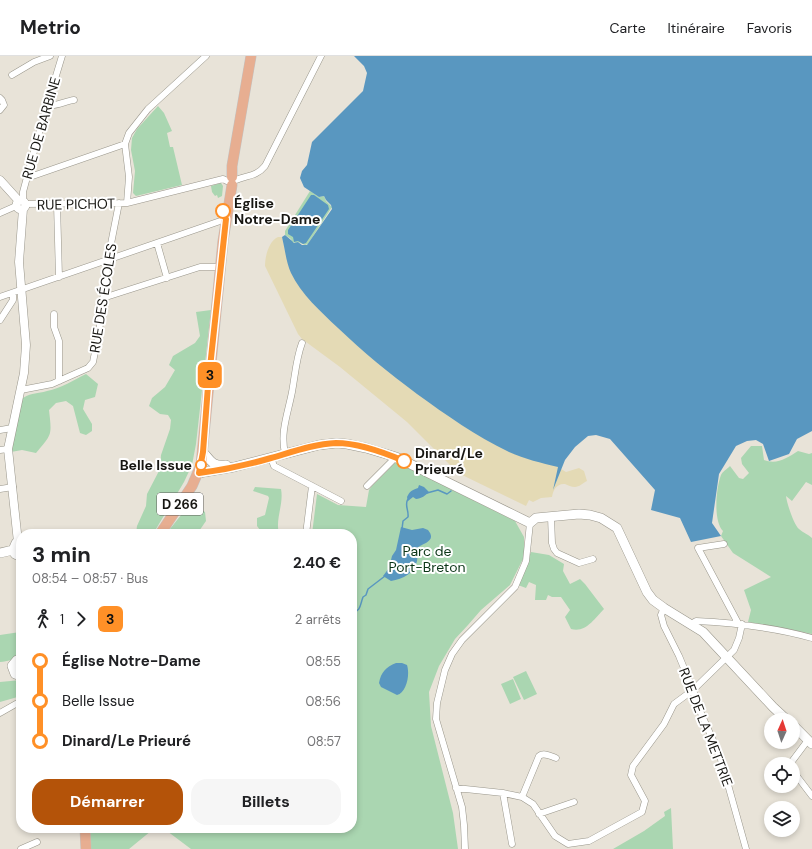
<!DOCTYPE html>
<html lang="fr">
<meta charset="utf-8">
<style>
:root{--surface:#fff;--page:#f6f6f6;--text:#202124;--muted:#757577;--line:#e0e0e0;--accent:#b45309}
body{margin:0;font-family:"DM Sans",sans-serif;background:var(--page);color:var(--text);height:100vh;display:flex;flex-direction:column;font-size:15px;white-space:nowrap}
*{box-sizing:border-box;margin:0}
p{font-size:13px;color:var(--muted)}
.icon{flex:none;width:22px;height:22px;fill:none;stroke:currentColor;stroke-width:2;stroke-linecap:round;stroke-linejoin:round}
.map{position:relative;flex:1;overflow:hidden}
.sheet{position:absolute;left:16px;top:473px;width:341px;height:304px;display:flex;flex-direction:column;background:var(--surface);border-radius:16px;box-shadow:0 2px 6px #0003}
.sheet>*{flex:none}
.badge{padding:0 8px;border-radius:6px;font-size:14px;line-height:26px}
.needle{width:26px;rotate:3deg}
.tools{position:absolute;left:764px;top:657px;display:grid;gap:8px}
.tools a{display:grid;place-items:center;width:36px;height:36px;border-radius:50%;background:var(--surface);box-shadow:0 2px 6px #0003;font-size:20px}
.map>.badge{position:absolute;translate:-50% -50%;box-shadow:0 0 0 2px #fff}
.legs{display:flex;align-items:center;gap:6px;height:44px;padding:0 16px;font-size:13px}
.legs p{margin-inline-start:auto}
.overview{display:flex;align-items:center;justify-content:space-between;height:68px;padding:0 16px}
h1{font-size:22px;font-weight:700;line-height:30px}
.cta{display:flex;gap:8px;margin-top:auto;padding:8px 16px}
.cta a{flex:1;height:46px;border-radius:16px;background:var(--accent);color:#fff;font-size:16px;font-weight:700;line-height:46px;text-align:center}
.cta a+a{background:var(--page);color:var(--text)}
ul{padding:0 16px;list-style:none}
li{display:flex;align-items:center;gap:14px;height:40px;font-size:15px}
li i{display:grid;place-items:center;width:6px;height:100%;margin:0 5px;background:currentColor}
li i::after{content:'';width:10px;height:10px;margin:-5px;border:3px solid;border-radius:50%;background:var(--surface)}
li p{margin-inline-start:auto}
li:first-child i{background:linear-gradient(#0000 50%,currentColor 0)}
li:last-child i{background:linear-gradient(currentColor 50%,#0000 0)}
header{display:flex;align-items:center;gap:24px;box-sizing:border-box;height:56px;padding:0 20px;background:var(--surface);border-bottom:1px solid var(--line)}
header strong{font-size:19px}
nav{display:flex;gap:22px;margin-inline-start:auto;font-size:14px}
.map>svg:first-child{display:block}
</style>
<header>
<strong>Metrio</strong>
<nav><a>Carte</a><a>Itinéraire</a><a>Favoris</a></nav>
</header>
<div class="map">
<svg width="812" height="793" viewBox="0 0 812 793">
<rect width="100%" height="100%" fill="#e8e3d8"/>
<path fill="#aad6b1" d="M158,50L164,57L172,75L167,77L170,91H173L182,129L136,140L133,137L135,115L131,94L132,82L137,73Z
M221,127L223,130L222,140L218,142L217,139L215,140L212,136L211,130Z
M310,135L319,141L324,140L326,145L332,151L308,188L305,189L298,186L296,187L292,186L291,183L285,179V175Z
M211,254L196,388L192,409L184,426L153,478H136L137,470L146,450L147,438L160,413L161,399L170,373L171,364L168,359L160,358L149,350L152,342L165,331L175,314L169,309L173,300L195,287L200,280L196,256Z
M86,318L98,328L95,341L85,344L83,353L92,368V375L86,379L80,377L73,350L66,345L56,347L49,354C52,380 52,378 36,397L22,394L11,396V389L23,342C33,336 37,338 47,335C61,332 74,324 86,318Z
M751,390H762L764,404C777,409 787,402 798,395L809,398L812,397V429L806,426L792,445L786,440C787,448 794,469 799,473C803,477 808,478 812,482V578L789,573L748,566L751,554L744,534L771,521L733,497L721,480L723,475C713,465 716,432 721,419C722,416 727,413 730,410L739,422L743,423L749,417L742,408L741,402Z
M396,406L515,465L524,481V501L510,529L481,554L468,569L455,583L439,610L429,636L431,670L453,757L458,793H191L167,775H151L129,793H90V772H352V478H312L317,438L338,449L366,451L369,434L372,430Z
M255,431L281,433C284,448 275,463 279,478H263L257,470V462L265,459L269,442L268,440L253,435Z
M191,448L205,456L206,465L197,478H166L185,454Z
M531,496L549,499L564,508L563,515L570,528L580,523L585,528L604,553C594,563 586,577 571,573L565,561L570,554L561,541H552L548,539L546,544H535L536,529L529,526L526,532L518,529Z
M20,576C23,596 22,604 0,606V579Z
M526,615L537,638L524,644L513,621Z
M513,623L521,643L510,648L501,628Z
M21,624V640L0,646V626Z
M671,752L673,793H613L644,775L665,760L664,756Z"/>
<path fill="#e4dab5" d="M278,181H282L285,195L558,411L566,416L579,412L584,415L587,425C583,427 579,431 575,431C571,431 568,429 565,428C557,427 553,434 552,441L541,442L533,446L529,444L526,450L458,417L407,366L340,311L302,283L298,278L265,210C265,200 269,185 278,181Z"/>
<path fill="#5997c0" d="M354,0H812V375L797,383L789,398L769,405L763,388L756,384L747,385L736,390L719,418L712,467L721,480L691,486L680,462L651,454L655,434L610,383L596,379L588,380L575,391L565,404L553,434L558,411C541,407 525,403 509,396C476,380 446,359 417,338C389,317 363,296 338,272C321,256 301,238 291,217C286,206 285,193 282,181L285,179L291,184L294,187L298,186L302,189H307L332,153L331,149L326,144L324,140L319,141L304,131L300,122L302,115L307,109L312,86L363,35L367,17L364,10Z
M311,139H314L328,149L329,153L306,187L303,188L298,185L294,186L293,181L288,178V174Z
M419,429L424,431L429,436C426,439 421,443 416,443L413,441L408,445L407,441C410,435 412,434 418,432Z
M401,471L412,474L423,472L428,474C437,485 424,487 417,492C416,496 418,501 417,505C415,517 403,523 391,525L383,520L389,512L392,500L396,494Z
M396,607H402L407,609C410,618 407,636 397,639L381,631L379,627C381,616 386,611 396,607Z"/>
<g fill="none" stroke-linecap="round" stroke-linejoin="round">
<path stroke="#5997c0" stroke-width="1.5" d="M427,437L438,434L447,438L451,435
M402,473L403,465L408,461C409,454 404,449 408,443
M352,557C361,555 360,549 363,541L366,539L368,533L385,520"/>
<g stroke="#99968b" stroke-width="7">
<path id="minor" d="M12,19L34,6L50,0
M0,42L2,44L4,49L0,54
M47,49C56,51 65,45 74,44
M27,122L125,88
M236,124C247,119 256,121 265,110L321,0
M23,145V136L42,66L62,0
M127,147L129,121L125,88L129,77L148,53L206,0
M25,148L127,147L223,123L227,125
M57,148L59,221
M0,157L16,150
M157,187L167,222
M0,241L226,163
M103,242L200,211H221
M54,258V271L59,285V325
M0,264L13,244V237
M21,334L52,328L88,312L93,306L99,276L108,203L119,147
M0,374L12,372
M0,394L8,393
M285,397C280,376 288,357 292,336C295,320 296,303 302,287
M271,402L274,410L341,445
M367,430L396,401
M0,433L13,431
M551,461L552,487L554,493L557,497L579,507L593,503
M306,478L312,430
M724,488L698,492L738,567
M664,552L661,559L664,570L679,600L693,634L700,655L720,700L746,793
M691,568L696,565C736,567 773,571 812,582
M0,657L21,645
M790,708L808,684
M793,715L812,740
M456,732L503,737L522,741L533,748L555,780L568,788L589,785L642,756L645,745L631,719L633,710L664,668L674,648L693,634L734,594L739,582L742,568
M503,737L512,788
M522,741L539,700C544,696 550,700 556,702
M539,758L574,746
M21,793L37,786
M465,793L464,769L462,751L436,663L437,647L445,614L452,598L462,584L515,531L526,505L530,467"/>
</g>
<g stroke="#99968b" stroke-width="9">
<path id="tertiary" d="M0,124L19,145
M16.5 149a4.5 4.5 0 1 1 9 0a4.5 4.5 0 1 1-9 0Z
M18,486L8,393L24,317L26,289L19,206L23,153"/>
</g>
<g stroke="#99968b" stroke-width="10">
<path id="secondary" d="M203,396C211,405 213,411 226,409
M199,417L234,411L319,389L337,387L347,388L366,392L396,401L530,467L536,462L579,458L590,459L601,462L617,472L647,536L653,544L664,552L703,576L773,651L787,664
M21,485L16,487L13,494L15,498L21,501
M0,497L13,494
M21,603L17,604L12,610L15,618L21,620
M793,669L812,688"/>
</g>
<g stroke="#c3c2c1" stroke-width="11">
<path id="primary" d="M232,121V110L251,0
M160,478L192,430L201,409L223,185L232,129
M85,772L86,793"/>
</g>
<use href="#minor" stroke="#fff" stroke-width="6"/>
<use href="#tertiary" stroke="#fff" stroke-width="8"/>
<use href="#secondary" stroke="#fff" stroke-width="9"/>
<use href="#primary" stroke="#e7ae91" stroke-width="10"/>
</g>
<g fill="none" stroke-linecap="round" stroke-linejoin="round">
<g stroke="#fff" stroke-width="9">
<path id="line-1" d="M223,155V158L226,163L208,330L203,396L199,417C223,414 247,409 271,402C292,396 314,388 336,387C359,387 383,396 404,405"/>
</g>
<use href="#line-1" stroke="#ff9027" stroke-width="6"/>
</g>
<g fill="#fff" stroke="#ff9027" stroke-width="2">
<circle cx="223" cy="155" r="7"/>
<circle cx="404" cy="405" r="7"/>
<circle cx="201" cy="409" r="5"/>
</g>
<g text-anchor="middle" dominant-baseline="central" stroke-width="4" stroke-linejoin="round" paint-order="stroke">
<rect fill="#fff" stroke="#5d5c59" stroke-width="1" x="157" y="437" width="46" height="22" rx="3"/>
<g font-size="13" font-weight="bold" fill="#171612">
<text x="180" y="448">D 266</text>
</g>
<g font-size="14" fill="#171612" stroke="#fff">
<text transform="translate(41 72) rotate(-74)">RUE DE BARBINE</text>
<text transform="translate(76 148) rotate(-1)">RUE PICHOT</text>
<text transform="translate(103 242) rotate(-81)">RUE DES ÉCOLES</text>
<text transform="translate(706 671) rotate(69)">RUE DE LA METTRIE</text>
</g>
<g font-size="14" font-weight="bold" fill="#171612" stroke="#fff" text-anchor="start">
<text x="234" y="147">Église<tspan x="234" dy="16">Notre-Dame</tspan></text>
<text x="415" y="397">Dinard/Le<tspan x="415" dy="16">Prieuré</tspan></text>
<text x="192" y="409" text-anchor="end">Belle Issue</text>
</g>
<g font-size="14" fill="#0c3618" stroke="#fff">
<text x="427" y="495">Parc de<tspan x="427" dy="16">Port-Breton</tspan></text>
</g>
</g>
</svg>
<div class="tools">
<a><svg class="needle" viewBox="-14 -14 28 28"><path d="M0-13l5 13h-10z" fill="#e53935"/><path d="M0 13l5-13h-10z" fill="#757577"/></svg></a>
<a><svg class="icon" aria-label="locate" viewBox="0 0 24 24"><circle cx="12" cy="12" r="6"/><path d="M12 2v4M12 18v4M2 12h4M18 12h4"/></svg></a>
<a><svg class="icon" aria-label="layers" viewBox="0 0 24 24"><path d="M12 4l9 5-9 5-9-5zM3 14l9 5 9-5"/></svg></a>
</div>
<b class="badge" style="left:210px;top:319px;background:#ff9027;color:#111">3</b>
<section class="sheet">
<div class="overview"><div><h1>3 min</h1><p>08:54 – 08:57 · Bus</p></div><b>2.40 €</b></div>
<div class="legs"><svg class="icon" aria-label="walk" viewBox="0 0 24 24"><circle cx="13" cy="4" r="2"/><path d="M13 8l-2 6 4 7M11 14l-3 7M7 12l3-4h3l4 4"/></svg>1<svg class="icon" aria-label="forward" viewBox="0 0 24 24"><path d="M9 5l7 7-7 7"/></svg><b class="badge" style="background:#ff9027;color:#111">3</b><p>2 arrêts</p></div>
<ul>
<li><i style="color:#ff9027"></i><b>Église Notre-Dame</b><p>08:55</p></li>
<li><i style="color:#ff9027"></i><span>Belle Issue</span><p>08:56</p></li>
<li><i style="color:#ff9027"></i><b>Dinard/Le Prieuré</b><p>08:57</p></li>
</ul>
<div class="cta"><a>Démarrer</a><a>Billets</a></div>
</section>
</div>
